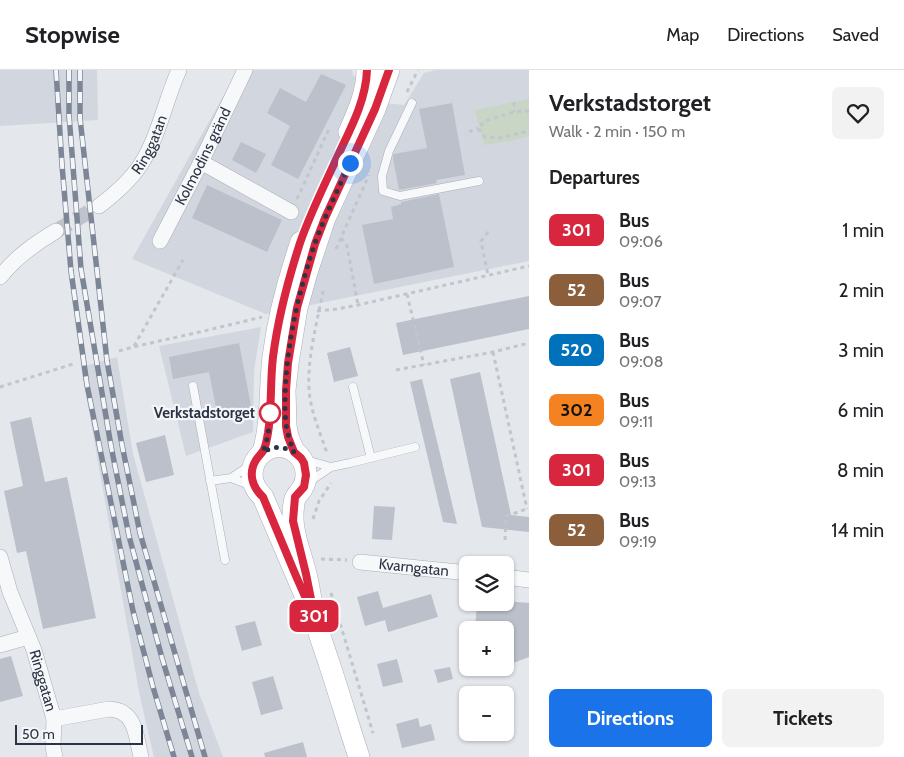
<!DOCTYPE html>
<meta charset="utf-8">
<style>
:root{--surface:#fff;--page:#f2f2f2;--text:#202124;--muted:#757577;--line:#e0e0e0;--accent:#1a73e8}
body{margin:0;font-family:Cabin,sans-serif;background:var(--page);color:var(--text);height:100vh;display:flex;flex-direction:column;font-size:19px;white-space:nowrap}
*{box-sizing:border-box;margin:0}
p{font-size:16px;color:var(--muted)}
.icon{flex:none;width:28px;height:28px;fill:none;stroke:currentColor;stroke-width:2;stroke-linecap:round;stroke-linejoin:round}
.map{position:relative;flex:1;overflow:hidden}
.details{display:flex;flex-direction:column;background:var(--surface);width:375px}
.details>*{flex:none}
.badge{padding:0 10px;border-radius:8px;font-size:18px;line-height:32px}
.controls{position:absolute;left:459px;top:486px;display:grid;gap:10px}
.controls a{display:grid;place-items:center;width:55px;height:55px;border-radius:8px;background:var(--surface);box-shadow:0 1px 4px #0004;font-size:25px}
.scale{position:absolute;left:15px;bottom:12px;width:128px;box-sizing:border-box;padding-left:5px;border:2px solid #2b3445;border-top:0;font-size:14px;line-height:18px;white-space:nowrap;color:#2b3445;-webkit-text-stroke:4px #f4f6f9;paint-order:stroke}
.you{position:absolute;width:25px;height:25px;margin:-12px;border:4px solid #fff;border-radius:50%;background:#1a73e8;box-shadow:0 0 0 8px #1a73e833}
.map>.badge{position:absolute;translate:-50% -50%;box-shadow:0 0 0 2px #fff}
h2{padding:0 20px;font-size:19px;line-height:45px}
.round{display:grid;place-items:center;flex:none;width:52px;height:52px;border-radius:8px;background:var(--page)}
.head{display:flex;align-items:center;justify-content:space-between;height:85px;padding:0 20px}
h1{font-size:24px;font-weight:800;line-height:38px}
.action{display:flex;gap:10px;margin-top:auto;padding:10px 20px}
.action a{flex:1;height:58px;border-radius:8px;background:var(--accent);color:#fff;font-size:20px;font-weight:800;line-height:58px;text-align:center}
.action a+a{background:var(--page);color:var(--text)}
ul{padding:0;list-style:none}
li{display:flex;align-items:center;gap:15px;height:60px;padding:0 20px}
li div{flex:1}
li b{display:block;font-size:19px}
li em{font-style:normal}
li .badge{min-width:55px;font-weight:700;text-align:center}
header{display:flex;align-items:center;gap:30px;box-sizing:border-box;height:70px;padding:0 25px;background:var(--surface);border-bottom:1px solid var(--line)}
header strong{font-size:24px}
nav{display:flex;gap:28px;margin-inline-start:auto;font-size:18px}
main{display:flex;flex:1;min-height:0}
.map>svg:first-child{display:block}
</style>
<header>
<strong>Stopwise</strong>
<nav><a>Map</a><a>Directions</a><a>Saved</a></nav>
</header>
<main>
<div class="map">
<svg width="529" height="687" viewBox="0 0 529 687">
<rect width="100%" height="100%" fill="#e4e7ec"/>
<path fill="#d2d6de" d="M0,0H97L98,50L0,56Z
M238,0H352L353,5L383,33L404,35L424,3L436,0H529V191L266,244L132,189Z
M261,257L254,301L253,362L186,386L159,276Z
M117,287L133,384L199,623L223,687H154L140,627L81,297Z"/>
<path fill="#c9d6c5" d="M529,29V66L514,70L484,75L475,40Z"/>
<path fill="#bbc0ca" d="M321,4L346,15L298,109L271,95L290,56L267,43L280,18L306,32Z
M452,33L465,105L436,110L437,113L399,120L393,88L394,84L427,78L419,39Z
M241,72L266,84L256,103L232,90Z
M207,115L282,150L267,182L192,148Z
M439,124L454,197L374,214L362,155L393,149L391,137L401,134V132Z
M529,226V259L403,285L396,253Z
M239,273L252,341L218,348L209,302L173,309L169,287Z
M350,277L358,306L334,312L327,283Z
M480,302L511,445L529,447V462L482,457L450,309Z
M422,309L457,454L443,452L410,312Z
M31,347L45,412L67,407L96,548L43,559L26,481L17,483L4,421L23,416L10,352Z
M165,365L174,405L146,412L136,373Z
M374,436L395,437L392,470L372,469Z
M378,521L383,538L431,524L438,547L388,562L385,550L365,556L357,527Z
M505,531L529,533V587L505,596V560H475L477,532H505Z
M255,551L262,575L242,581L235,556Z
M11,586L23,626L0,632V589Z
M397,589L403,612L383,617L377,594Z
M450,597L453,609L438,613L434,600Z
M273,606L283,639L261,645L252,612Z
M418,648L420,657L431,654L435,670L402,678L396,654Z
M303,672L307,687H265L264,683Z"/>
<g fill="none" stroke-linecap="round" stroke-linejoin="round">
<path stroke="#bfc3cb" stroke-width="15" stroke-dasharray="15 8" stroke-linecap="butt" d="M56,161L99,136"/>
<g stroke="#a9aeb7" stroke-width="9">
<path id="lane" d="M412,33L389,81L382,106L383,121L400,126L479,111
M193,316L225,490
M353,317L371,388
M306,390L331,397
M231,408L252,416
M210,411L231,408L249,396
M309,412L331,397L350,393L415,377"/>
</g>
<g stroke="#a9aeb7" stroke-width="16">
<g id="street">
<path d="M201,92L291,142"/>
<path id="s1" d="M99,136C115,124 130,111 141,94C159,66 165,31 179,0"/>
<path id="s2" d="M160,171L201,92L245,0"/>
<path d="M0,207C16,187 34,174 56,161"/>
<path id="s3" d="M0,487L10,522L34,580L54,649L53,677L55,687"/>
<path id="s4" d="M360,492L468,503"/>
<path d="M505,507L529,510"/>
<path d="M0,575L28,567"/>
<path d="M54,649L109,639C136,640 136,666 141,687"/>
</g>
</g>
<g stroke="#a9aeb7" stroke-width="22">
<path id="secondary" d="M349,62C358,42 367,22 367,0
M294,381L288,367L286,356L285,320L288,293L297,238L307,202L325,148L375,39L389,0
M263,382C272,351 269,319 273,287C278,247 288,210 301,172
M315,549L263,427C234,400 269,361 296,383C306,391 309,406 303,417C301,422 296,425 295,429C293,435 293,442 293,448C293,467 302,486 306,504C310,519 311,534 315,549C319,565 325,580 330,596C340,626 349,657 359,687"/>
</g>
<path stroke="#c2c5cb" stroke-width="3" stroke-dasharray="4 4" stroke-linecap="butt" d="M407,22L418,0
M514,32V42
M529,41L514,42L485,51L478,58L485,67L499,68L529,61
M469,62L478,58
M297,129L329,59
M488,162L481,171L488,205
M341,168L347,176L358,235
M336,179L369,105
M323,221C317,254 305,294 310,328C313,347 321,365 327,383
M407,224L424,295
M317,241L337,239L358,235L529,196
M134,276L183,190
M119,281L133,277L204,261L262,247
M493,282L527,439
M396,300L493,282L529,273
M0,317L73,294
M313,449L319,431L331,413
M505,470L506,446L527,439
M321,489L347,490
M331,523L373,663"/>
<use href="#lane" stroke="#f7f8fa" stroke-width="8"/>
<use href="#street" stroke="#f7f8fa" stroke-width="15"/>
<use href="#secondary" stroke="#fff" stroke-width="21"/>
<g stroke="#7d8696" stroke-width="5.5">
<path id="rail" d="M56,0L62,95L71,201L87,315L133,541L153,617L174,687
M69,0V45L81,199L111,376L129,466L162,588L192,687
M80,0V48L107,291L122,375L140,463L205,687"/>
</g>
<use href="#rail" stroke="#f4f6f9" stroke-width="4" stroke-dasharray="11" stroke-linecap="butt"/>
</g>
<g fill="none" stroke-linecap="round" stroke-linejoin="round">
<g stroke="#fff" stroke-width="11">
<path id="line" d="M367,0C366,28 353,54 341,79C327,110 311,141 300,173C288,210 278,248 273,287C270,312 272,338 268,363C267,368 266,377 263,381C261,384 258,387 256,390C248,403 252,417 263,427L296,506L315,549L306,504L293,451L295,427L304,417L306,405L304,393L301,388L294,382L288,367L286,356V320L288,293L297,238L315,174L325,148L375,39L389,0"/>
</g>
<use href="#line" stroke="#d7263d" stroke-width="8"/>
<path stroke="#2b3445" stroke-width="5" stroke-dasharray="0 9" d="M270,343L268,366L263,382C274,376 283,376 294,382C292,377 290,372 289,367C285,356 285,342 285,330C286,277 298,223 315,173C325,146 338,119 350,93"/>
</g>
<circle fill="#fff" stroke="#d7263d" stroke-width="2.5" cx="270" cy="343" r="10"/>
<g text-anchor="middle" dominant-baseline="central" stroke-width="4.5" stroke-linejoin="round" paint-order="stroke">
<g font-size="15" fill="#2b3445" stroke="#f4f6f9">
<text stroke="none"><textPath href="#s1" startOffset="81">Ringgatan</textPath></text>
<text stroke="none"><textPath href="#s2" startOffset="95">Kolmodins gränd</textPath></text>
<text stroke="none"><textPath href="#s4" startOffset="54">Kvarngatan</textPath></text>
<text stroke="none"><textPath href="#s3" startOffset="131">Ringgatan</textPath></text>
</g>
<g font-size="15" font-weight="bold" fill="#2b3445" stroke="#f4f6f9" text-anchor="end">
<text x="255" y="343">Verkstadstorget</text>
</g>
</g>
</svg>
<div class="controls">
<a><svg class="icon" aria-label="layers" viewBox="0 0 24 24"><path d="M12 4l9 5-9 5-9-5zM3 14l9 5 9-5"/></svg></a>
<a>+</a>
<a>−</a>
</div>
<div class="scale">50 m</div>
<div class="you" style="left:350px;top:93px"></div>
<b class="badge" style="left:314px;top:546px;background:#d7263d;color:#fff">301</b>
</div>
<section class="details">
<div class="head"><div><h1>Verkstadstorget</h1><p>Walk · 2 min · 150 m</p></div><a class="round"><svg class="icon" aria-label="heart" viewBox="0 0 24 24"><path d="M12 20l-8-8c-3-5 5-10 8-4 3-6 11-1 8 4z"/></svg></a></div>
<h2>Departures</h2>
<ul>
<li><span class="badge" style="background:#d7263d;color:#fff">301</span><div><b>Bus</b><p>09:06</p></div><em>1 min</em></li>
<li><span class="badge" style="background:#8b5e3c;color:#fff">52</span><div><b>Bus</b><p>09:07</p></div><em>2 min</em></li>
<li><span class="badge" style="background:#0072bc;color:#fff">520</span><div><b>Bus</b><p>09:08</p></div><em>3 min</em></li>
<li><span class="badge" style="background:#f58220;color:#111">302</span><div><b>Bus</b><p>09:11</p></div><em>6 min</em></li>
<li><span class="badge" style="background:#d7263d;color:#fff">301</span><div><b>Bus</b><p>09:13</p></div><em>8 min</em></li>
<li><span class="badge" style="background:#8b5e3c;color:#fff">52</span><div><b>Bus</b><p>09:19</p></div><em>14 min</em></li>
</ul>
<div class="action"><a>Directions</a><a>Tickets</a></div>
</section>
</main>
